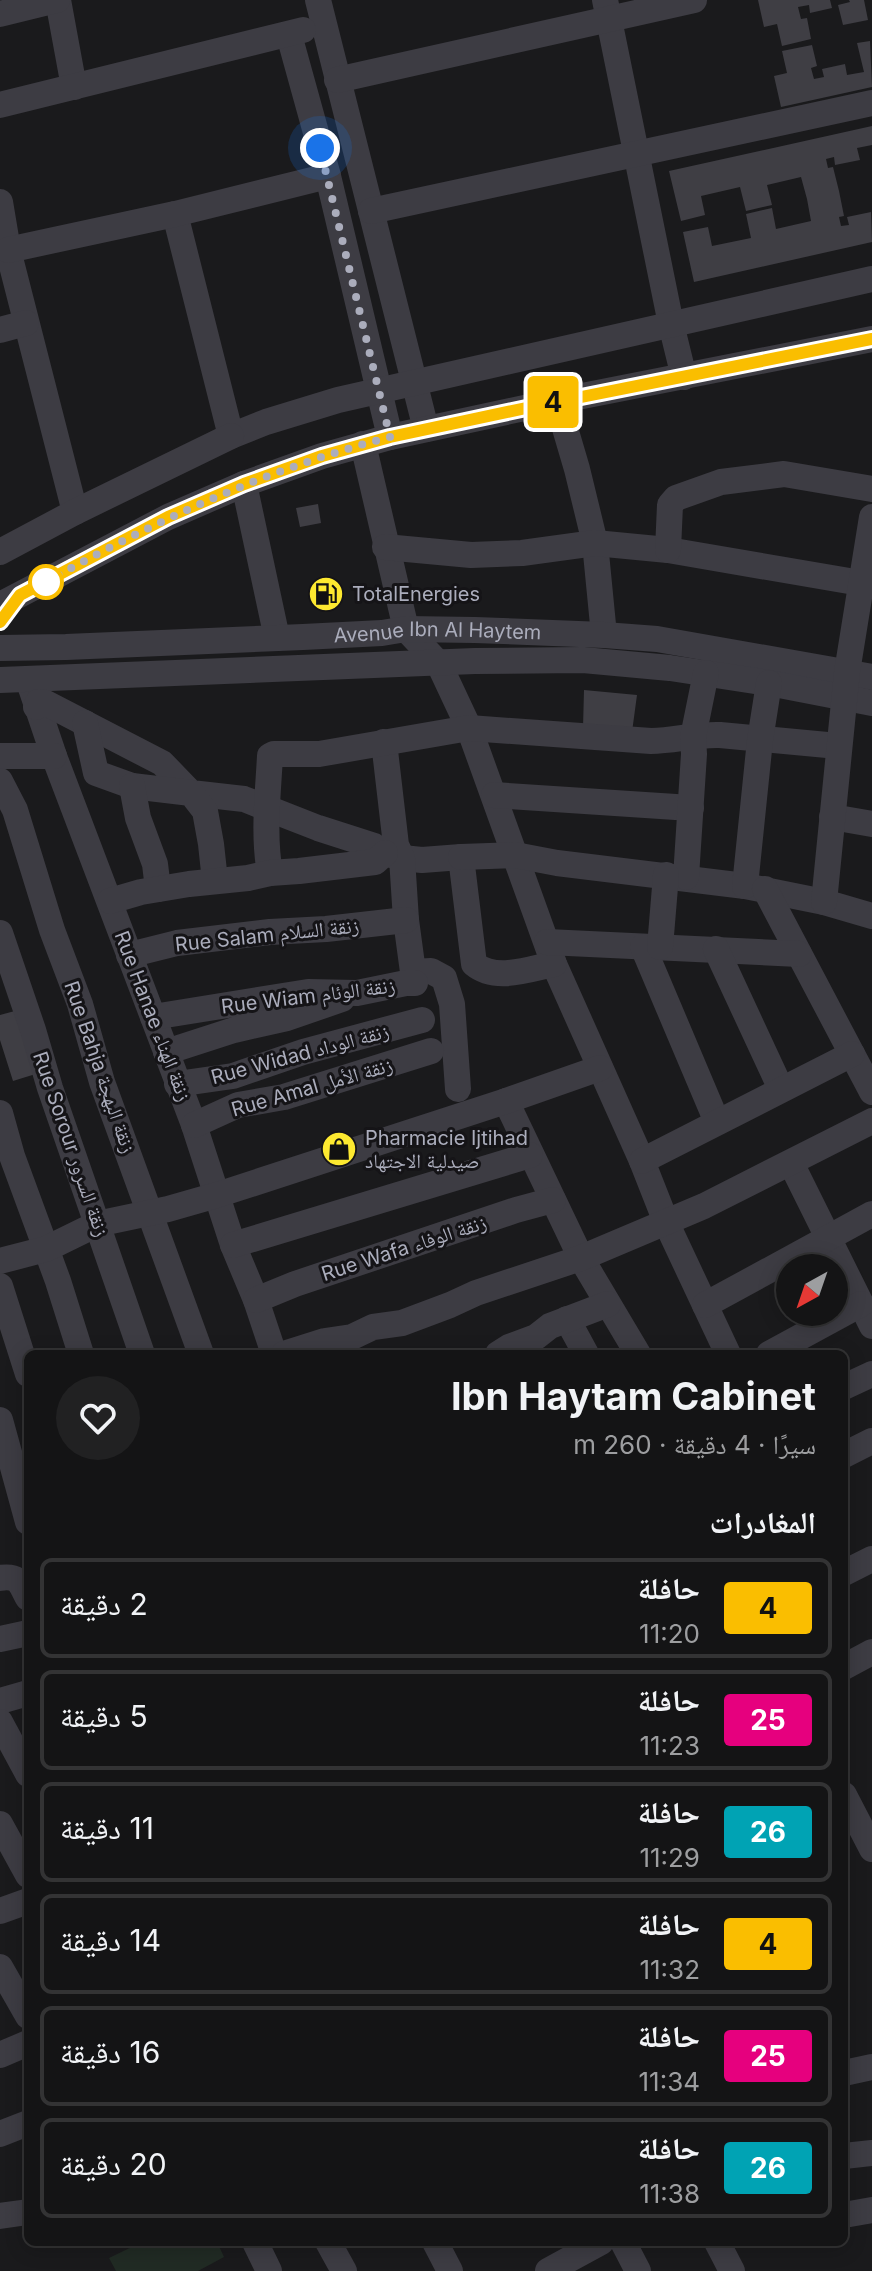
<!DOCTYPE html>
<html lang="ar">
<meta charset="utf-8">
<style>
:root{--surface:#141415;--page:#212122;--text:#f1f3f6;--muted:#9d9ea0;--line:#333334}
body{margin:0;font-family:Inter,"Noto Naskh Arabic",sans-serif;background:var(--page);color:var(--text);direction:rtl;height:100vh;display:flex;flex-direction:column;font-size:30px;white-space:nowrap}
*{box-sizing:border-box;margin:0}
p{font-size:26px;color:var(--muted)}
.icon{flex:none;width:44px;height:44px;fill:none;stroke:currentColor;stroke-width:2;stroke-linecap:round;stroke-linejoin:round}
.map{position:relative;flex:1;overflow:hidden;direction:ltr}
.drawer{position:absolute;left:24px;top:1350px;width:824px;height:896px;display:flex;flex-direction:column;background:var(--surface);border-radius:12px;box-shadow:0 4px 20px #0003,0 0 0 2px var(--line);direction:rtl}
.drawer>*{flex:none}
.badge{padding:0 16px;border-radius:6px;font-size:28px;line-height:52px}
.needle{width:52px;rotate:220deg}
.fabs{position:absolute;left:776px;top:1254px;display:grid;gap:16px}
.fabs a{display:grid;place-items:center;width:72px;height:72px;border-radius:50%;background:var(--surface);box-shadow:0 4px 20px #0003,0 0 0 2px var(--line);font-size:40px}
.you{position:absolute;width:40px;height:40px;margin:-20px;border:6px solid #fff;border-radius:50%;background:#1a73e8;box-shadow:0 0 0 12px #1a73e833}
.map>.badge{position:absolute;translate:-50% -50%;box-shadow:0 0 0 4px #fff}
h2{padding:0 32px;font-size:30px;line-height:72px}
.round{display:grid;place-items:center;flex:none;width:84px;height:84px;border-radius:42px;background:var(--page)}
.head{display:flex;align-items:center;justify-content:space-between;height:136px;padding:0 32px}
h1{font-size:38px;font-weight:700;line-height:60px}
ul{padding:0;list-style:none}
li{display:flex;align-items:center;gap:24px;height:100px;margin:0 16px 12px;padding:0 16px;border:4px solid var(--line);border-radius:12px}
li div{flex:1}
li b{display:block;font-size:30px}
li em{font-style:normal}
li .badge{min-width:88px;font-weight:700;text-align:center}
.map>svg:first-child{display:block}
</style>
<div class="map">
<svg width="872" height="2271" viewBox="0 0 872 2271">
<rect width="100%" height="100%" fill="#1a1a1c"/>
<path fill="#212b24" d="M142,2242H217L224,2257L198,2271H116L109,2258Z"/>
<path fill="#3f3e44" d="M758,0H830L832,8L810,13L809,5L798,7L801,19L807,18L811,39L782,46L777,24L764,27Z
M849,0H864L868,20L843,25L838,5L850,2Z
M870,41L872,87L781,107L774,76L787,73L782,51L812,45L817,66L811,68L814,79L824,77L822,69L845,64L847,75L864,72L857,43Z
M872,126V145L857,148L860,160L835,165L834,157L826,159L828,168L833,167L839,191L844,216L839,217L841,226L849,225L847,217L871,212L872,242L694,282L683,232L708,227L712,246L751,238L746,214L772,208L776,229L811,221L807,199L801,177L767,185L772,205L746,211L740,187L701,196L705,215L681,221L669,171Z
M318,504L321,523L300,527L296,508Z
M335,582L339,600L317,605L313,587Z
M584,690L637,695L632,732L583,728Z
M22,1009L42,1072L13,1081L0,1040V1015Z"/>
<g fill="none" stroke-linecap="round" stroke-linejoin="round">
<g stroke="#3d3c43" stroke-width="26">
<path d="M58,0L74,87"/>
<path d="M318,0L426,429"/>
<path d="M605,0L671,324L684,377"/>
<path d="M0,14L57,0"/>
<path d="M289,35L328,176L390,437"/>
<path d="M337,80L694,0"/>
<path d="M0,105L303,30"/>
<path d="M0,202L8,250L75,512"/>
<path d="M371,211L872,103"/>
<path d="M175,214L231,436L266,422L338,400L872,279"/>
<path d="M8,250L175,214L328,176"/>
<path d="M0,330L26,323"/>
<path d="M557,401L577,469L595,543L604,635"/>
<path d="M363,444L406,629L439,664L469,728L554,964L642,1161L666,1222L728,1354"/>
<path d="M244,484L277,638"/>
<path d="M385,547L471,555L522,553L595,543L668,550L872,585"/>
<path d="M668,550L670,505L676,498L721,482L784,474L872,489"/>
<path d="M0,552L75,512L231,436"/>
<path d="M0,605L168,517L244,484L322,456L390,437L557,401L872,339"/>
<path id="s1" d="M0,648L66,647L303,637L382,633L406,629L475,630L604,635L657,639L872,677"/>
<path d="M28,679L54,756L194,1125L233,1245L256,1300L274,1354"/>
<path d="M0,680L475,661L583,660L670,668L769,683L872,703"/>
<path d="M36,707L38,702L46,703L162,763L191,793L244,799L318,828L374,846L385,853L402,858L422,860L461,857L474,964C496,982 529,969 554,964"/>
<path d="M85,723L96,773L132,786L191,793L205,811L211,844L215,881"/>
<path d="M384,742L396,845L402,858L406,920L413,972L431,971L444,978L452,1004L458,1089"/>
<path d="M0,756H54"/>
<path d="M0,781L15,810L52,930L80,1004L102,1082L201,1354"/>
<path d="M132,786L138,818L155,864L158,889"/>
<path d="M494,795L691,808"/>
<path d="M832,817L872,824"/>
<path d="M461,857L515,855L557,863L745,886L824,902L872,916"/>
<path d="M270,873C263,835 268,794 270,756L274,754H319L469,728L651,741C674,741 696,734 720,735L838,746"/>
<path d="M686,877L694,754L693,737L706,673"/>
<path d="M745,886L760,740L769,683"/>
<path d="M765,889L872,1092"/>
<path d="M110,901L141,892L189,884L248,878L270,873L299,871L375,862L385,853"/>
<path d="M824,902L847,672L872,517"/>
<path d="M0,933L33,1030L50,1088L142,1354"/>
<path d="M547,942L799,954"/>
<path d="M643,947L717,1122"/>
<path d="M660,947L666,875"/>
<path d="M716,949L781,1089"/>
<path d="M129,955L177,943L270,932L326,929L406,920"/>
<path d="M153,1017L308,992L357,993L406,983H415"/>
<path d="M166,1052L234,1030L287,1018L342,999"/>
<path d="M177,1084L233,1076L303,1052L422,1020"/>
<path d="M506,1101L581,1258L638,1354"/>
<path d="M0,1113L12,1156L58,1281L81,1354"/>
<path d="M194,1125L238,1105L284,1097L431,1051"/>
<path d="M642,1161L852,1054"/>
<path d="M791,1163L872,1326"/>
<path d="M233,1245L530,1155"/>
<path d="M0,1261L46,1249L97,1224L168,1209L217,1195L506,1101L600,1068"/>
<path d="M0,1286L28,1374"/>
<path d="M256,1300L295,1284L516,1210L553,1200"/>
<path d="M705,1305L872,1214"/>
<path d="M567,1319L586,1354"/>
<path d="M284,1354L325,1341L352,1337L373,1327L402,1323L450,1305L476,1293L581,1258L704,1206L872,1121"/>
<path d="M498,1354L509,1347L536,1337L550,1326L608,1304"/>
<path d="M769,1354L861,1304"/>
<path d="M844,1387L872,1374"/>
<path d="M0,1420L28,1522"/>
<path d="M844,1455L872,1441"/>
<path d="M844,1573L872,1559"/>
<path d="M0,1578C19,1575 20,1583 28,1598"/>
<path d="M0,1639L28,1633"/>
<path d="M844,1667L872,1652"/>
<path d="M0,1701L28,1693"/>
<path d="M0,1722L28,1774"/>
<path d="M844,1795L872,1849"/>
<path d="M0,1824L28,1875"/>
<path d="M0,1911L28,1901"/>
<path d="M0,1967L28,2016"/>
<path d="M0,2055L28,2043"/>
<path d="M844,2073L872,2067"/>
<path d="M0,2134L28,2123"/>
<path d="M844,2156L872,2153"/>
<path d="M844,2215L872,2210"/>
<path d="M0,2216L28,2212"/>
<path d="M255,2242L269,2271"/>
<path d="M328,2242L344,2271"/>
<path d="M435,2242L450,2271"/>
<path d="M623,2242L638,2271"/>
<path d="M717,2242L732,2271"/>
<path d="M548,2271L601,2242"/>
</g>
</g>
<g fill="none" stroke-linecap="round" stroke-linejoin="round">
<g stroke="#fff" stroke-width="18">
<path id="line" d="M0,622L20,595L168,517L244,484L322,456L390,437L531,407L872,339"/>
</g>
<use href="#line" stroke="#fabe00" stroke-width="12"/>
<path stroke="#abadbc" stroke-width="8" stroke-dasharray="0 14.4" d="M46,582C157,520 267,469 390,437L320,148"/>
</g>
<defs>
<g id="fuel-disc" transform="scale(1.8)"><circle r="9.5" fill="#fde930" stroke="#151417"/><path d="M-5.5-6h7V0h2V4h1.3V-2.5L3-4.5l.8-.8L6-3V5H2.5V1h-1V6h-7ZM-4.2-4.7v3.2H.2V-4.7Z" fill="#111"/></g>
<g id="shop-disc" transform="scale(1.8)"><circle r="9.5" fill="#fde930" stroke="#151417"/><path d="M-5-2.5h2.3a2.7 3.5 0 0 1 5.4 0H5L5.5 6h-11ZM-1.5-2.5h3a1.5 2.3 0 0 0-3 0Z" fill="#111"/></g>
</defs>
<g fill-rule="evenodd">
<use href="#fuel-disc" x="326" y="594"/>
<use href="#shop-disc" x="339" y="1149"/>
</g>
<circle fill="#fff" stroke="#fabe00" stroke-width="4" cx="46" cy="582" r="16"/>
<g text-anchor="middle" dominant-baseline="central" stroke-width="6" stroke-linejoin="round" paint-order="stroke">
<g font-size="20" fill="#abadbc" stroke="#151417" text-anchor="start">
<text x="352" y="594">TotalEnergies</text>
<text x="365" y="1138">Pharmacie Ijtihad<tspan x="365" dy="23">صيدلية الاجتهاد</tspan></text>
</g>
<g font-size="20" fill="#abadbc" stroke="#151417">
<text stroke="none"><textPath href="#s1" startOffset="438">Avenue Ibn Al Haytem</textPath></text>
<text transform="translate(267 935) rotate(-6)">Rue Salam زنقة السلام</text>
<text transform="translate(308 996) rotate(-7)">Rue Wiam زنقة الوئام</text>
<text transform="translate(153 1016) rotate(69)">Rue Hanae زنقة الهناء</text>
<text transform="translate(300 1054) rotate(-15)">Rue Widad زنقة الوداد</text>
<text transform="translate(100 1067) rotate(71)">Rue Bahja زنقة البهجة</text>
<text transform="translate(312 1087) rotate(-16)">Rue Amal زنقة الأمل</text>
<text transform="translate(71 1144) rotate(71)">Rue Sorour زنقة السرور</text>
<text transform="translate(404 1248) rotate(-18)">Rue Wafa زنقة الوفاء</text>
</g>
</g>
</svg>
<div class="fabs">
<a><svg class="needle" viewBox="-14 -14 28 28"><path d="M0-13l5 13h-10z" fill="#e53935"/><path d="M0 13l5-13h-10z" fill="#9d9ea0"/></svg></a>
</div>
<div class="you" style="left:320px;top:148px"></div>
<b class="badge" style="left:553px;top:402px;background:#fabe00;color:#111">4</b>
<section class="drawer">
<div class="head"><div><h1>Ibn Haytam Cabinet</h1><p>سيرًا · 4 دقيقة · 260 m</p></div><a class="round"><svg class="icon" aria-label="heart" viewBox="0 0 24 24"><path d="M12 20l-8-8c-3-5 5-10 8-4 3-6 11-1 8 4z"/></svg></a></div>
<h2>المغادرات</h2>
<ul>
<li><span class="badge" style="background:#fabe00;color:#111">4</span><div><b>حافلة</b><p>11:20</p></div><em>2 دقيقة</em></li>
<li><span class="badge" style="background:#e6007e;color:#fff">25</span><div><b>حافلة</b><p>11:23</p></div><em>5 دقيقة</em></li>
<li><span class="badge" style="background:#00a3b4;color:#fff">26</span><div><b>حافلة</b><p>11:29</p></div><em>11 دقيقة</em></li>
<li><span class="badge" style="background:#fabe00;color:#111">4</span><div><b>حافلة</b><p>11:32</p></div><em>14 دقيقة</em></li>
<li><span class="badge" style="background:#e6007e;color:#fff">25</span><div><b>حافلة</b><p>11:34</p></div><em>16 دقيقة</em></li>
<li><span class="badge" style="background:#00a3b4;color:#fff">26</span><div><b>حافلة</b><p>11:38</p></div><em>20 دقيقة</em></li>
</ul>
</section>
</div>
